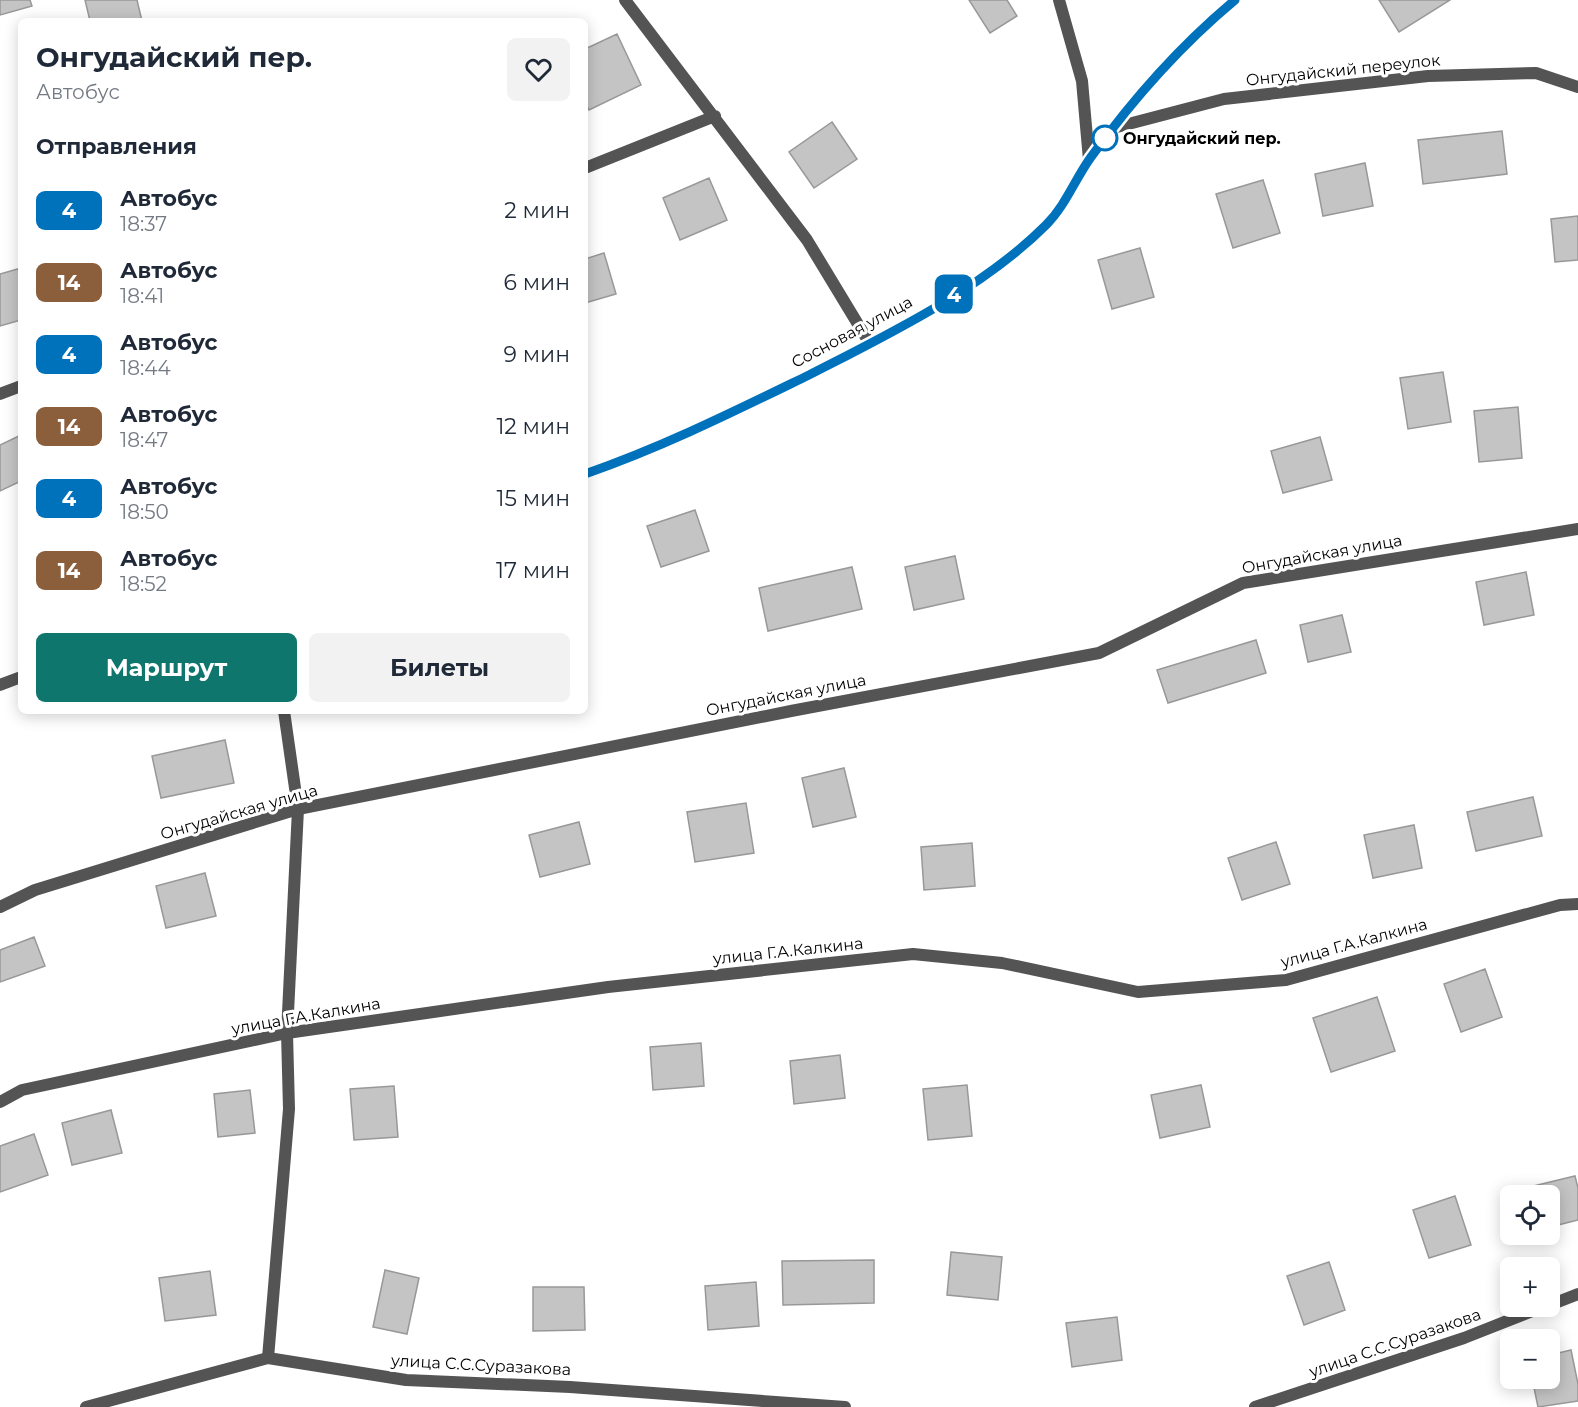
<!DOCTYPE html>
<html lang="ru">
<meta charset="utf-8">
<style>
:root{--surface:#fff;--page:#f2f2f3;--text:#1f2937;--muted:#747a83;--accent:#0f766e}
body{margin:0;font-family:Montserrat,sans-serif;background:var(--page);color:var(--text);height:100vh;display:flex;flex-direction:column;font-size:22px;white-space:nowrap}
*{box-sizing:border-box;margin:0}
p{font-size:20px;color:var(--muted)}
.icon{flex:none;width:33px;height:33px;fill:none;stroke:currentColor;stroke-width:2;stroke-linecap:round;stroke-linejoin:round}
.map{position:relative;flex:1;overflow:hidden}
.details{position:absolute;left:18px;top:18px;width:570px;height:696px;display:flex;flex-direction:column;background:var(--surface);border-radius:9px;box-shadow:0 3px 15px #0003}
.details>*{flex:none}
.badge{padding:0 12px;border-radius:9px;font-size:21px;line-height:39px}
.buttons{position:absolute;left:1500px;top:1185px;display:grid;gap:12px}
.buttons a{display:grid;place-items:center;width:60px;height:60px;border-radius:9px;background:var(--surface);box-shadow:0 3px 15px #0003;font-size:30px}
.map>.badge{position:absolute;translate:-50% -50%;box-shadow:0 0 0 3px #fff}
h2{padding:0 18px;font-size:22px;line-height:54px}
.round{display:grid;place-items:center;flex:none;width:63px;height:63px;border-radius:9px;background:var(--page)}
.summary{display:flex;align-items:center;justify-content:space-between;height:102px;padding:0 18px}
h1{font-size:28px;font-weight:700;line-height:45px}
.primary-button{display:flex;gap:12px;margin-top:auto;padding:12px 18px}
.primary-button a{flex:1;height:69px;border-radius:9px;background:var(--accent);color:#fff;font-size:24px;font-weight:700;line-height:69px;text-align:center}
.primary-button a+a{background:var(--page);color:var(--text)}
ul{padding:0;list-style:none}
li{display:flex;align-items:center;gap:18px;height:72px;padding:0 18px}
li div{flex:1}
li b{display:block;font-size:22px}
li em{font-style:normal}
li .badge{min-width:66px;font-weight:700;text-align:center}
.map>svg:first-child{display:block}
</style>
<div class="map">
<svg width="1578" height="1407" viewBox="0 0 1578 1407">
<rect width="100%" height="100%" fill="#fff"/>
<path fill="#c4c4c4" stroke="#989898" stroke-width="1.5" d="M0,0H30L32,6L0,15Z
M85,0H137L142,21H90Z
M969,0H1007L1017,16L990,33Z
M1379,0H1450L1399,32Z
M617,34L641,85L589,110L585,101V49Z
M832,122L857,159L814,188L789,152Z
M1502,131L1507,174L1423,184L1418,140Z
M1365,163L1373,206L1323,216L1315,174Z
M709,178L727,220L680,240L663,198Z
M1263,180L1280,233L1233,248L1216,194Z
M1578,216V260L1555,262L1551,219Z
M1140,248L1154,297L1112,309L1098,260Z
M604,253L616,294L585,303V259Z
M21,268V320L0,326V274Z
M1443,372L1451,422L1408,429L1400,378Z
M1518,407L1522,458L1479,462L1474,411Z
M21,435V481L0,491V445Z
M1320,437L1332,480L1283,493L1271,451Z
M695,510L709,551L661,567L647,526Z
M955,556L964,599L914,610L905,567Z
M852,567L862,609L768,631L759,588Z
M1526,572L1534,615L1484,625L1476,582Z
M1342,615L1351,652L1308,662L1300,625Z
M1256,640L1266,673L1168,703L1157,670Z
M225,740L234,783L161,798L152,756Z
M844,768L856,817L813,827L802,778Z
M1533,797L1542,836L1476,851L1467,812Z
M746,803L754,853L695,862L687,812Z
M579,822L590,864L540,877L529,835Z
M1414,825L1422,868L1373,878L1364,835Z
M1276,842L1290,884L1242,900L1228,858Z
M972,843L975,886L924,890L921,847Z
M205,873L216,916L166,928L156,886Z
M34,937L45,966L0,982V950Z
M1485,969L1502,1017L1461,1032L1444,984Z
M1377,997L1395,1051L1331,1072L1313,1018Z
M701,1043L704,1086L653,1090L650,1047Z
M840,1055L845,1098L794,1104L790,1061Z
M967,1085L972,1136L928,1140L923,1089Z
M1201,1085L1210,1127L1160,1138L1151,1095Z
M394,1086L398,1137L354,1140L350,1089Z
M250,1090L255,1133L218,1137L214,1094Z
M111,1110L122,1153L72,1165L62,1123Z
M34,1134L48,1175L0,1192V1146Z
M1575,1176L1578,1188V1220L1550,1227V1196H1527L1525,1188Z
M1455,1196L1471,1245L1429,1258L1413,1210Z
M951,1252L1002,1257L998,1300L947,1295Z
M874,1260V1303L783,1305L782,1261Z
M1329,1262L1345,1310L1304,1325L1287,1276Z
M385,1270L419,1278L407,1334L373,1327Z
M210,1271L216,1315L165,1321L159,1278Z
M756,1282L759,1326L708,1330L705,1286Z
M533,1287H584L585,1330L533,1331Z
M1117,1317L1122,1360L1072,1367L1066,1323Z
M1571,1350L1578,1384V1401L1538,1407L1532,1378H1550V1355Z"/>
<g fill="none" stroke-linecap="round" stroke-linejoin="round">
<path stroke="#545454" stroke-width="12" d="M268,1358L289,1109L287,1033L298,809L284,711"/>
<path stroke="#545454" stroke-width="12" d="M625,0L807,240L870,344
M1059,0L1082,81L1089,160
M1113,128L1224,99L1428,76L1536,73L1578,87
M585,168L715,116
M0,394L21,386
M585,474C661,448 733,413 805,377C887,336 981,290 1046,225C1066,205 1075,179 1091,157C1133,99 1181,46 1235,0
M0,685L21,677
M0,907L35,890L298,809L791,711L1099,653L1243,583L1578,529
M0,1102L22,1090L287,1033L608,987L913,954L1002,963L1138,992L1286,980L1560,905L1578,904
M1550,1305L1578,1294
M86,1407L268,1358L406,1380L570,1387L845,1407
M1255,1407L1464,1338L1545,1306"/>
</g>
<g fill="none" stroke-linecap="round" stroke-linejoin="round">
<g stroke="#fff" stroke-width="14">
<path id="line" d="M585,474C663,447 735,411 809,375C889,334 982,289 1046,225C1066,205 1075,179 1091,157C1133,99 1181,45 1235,0"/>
</g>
<use href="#line" stroke="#0072bc" stroke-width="9"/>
</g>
<circle fill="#fff" stroke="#0072bc" stroke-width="3" cx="1105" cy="138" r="12"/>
<g text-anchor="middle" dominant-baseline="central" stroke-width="6" stroke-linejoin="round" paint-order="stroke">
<g font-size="16" fill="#000" stroke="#fff">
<text transform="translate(1343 70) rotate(-6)">Онгудайский переулок</text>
<text transform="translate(852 332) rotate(-28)">Сосновая улица</text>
<text transform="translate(1322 554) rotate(-10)">Онгудайская улица</text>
<text transform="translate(786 695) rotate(-11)">Онгудайская улица</text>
<text transform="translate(239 812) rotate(-16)">Онгудайская улица</text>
<text transform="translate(1354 943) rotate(-15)">улица Г.А.Калкина</text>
<text transform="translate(788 951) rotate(-6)">улица Г.А.Калкина</text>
<text transform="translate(306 1016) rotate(-10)">улица Г.А.Калкина</text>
<text transform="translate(1395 1343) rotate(-19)">улица С.С.Суразакова</text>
<text transform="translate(481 1365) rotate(3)">улица С.С.Суразакова</text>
</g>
<g font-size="16" font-weight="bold" fill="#000" stroke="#fff" text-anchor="start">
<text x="1123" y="138">Онгудайский пер.</text>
</g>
</g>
</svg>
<div class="buttons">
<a><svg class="icon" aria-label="locate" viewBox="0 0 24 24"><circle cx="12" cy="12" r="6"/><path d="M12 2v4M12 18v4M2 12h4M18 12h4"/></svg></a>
<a>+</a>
<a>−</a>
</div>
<b class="badge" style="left:954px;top:294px;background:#0072bc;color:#fff">4</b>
<section class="details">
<div class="summary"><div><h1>Онгудайский пер.</h1><p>Автобус</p></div><a class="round"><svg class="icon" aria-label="heart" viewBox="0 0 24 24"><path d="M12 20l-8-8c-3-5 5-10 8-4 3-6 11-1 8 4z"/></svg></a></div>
<h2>Отправления</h2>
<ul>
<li><span class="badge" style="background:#0072bc;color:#fff">4</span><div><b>Автобус</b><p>18:37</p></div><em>2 мин</em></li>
<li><span class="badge" style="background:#8b5e3c;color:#fff">14</span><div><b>Автобус</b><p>18:41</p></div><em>6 мин</em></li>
<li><span class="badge" style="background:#0072bc;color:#fff">4</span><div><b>Автобус</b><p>18:44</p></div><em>9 мин</em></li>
<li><span class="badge" style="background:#8b5e3c;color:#fff">14</span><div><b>Автобус</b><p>18:47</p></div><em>12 мин</em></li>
<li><span class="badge" style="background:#0072bc;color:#fff">4</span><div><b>Автобус</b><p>18:50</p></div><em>15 мин</em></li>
<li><span class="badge" style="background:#8b5e3c;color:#fff">14</span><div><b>Автобус</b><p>18:52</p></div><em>17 мин</em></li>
</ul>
<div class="primary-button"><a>Маршрут</a><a>Билеты</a></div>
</section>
</div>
